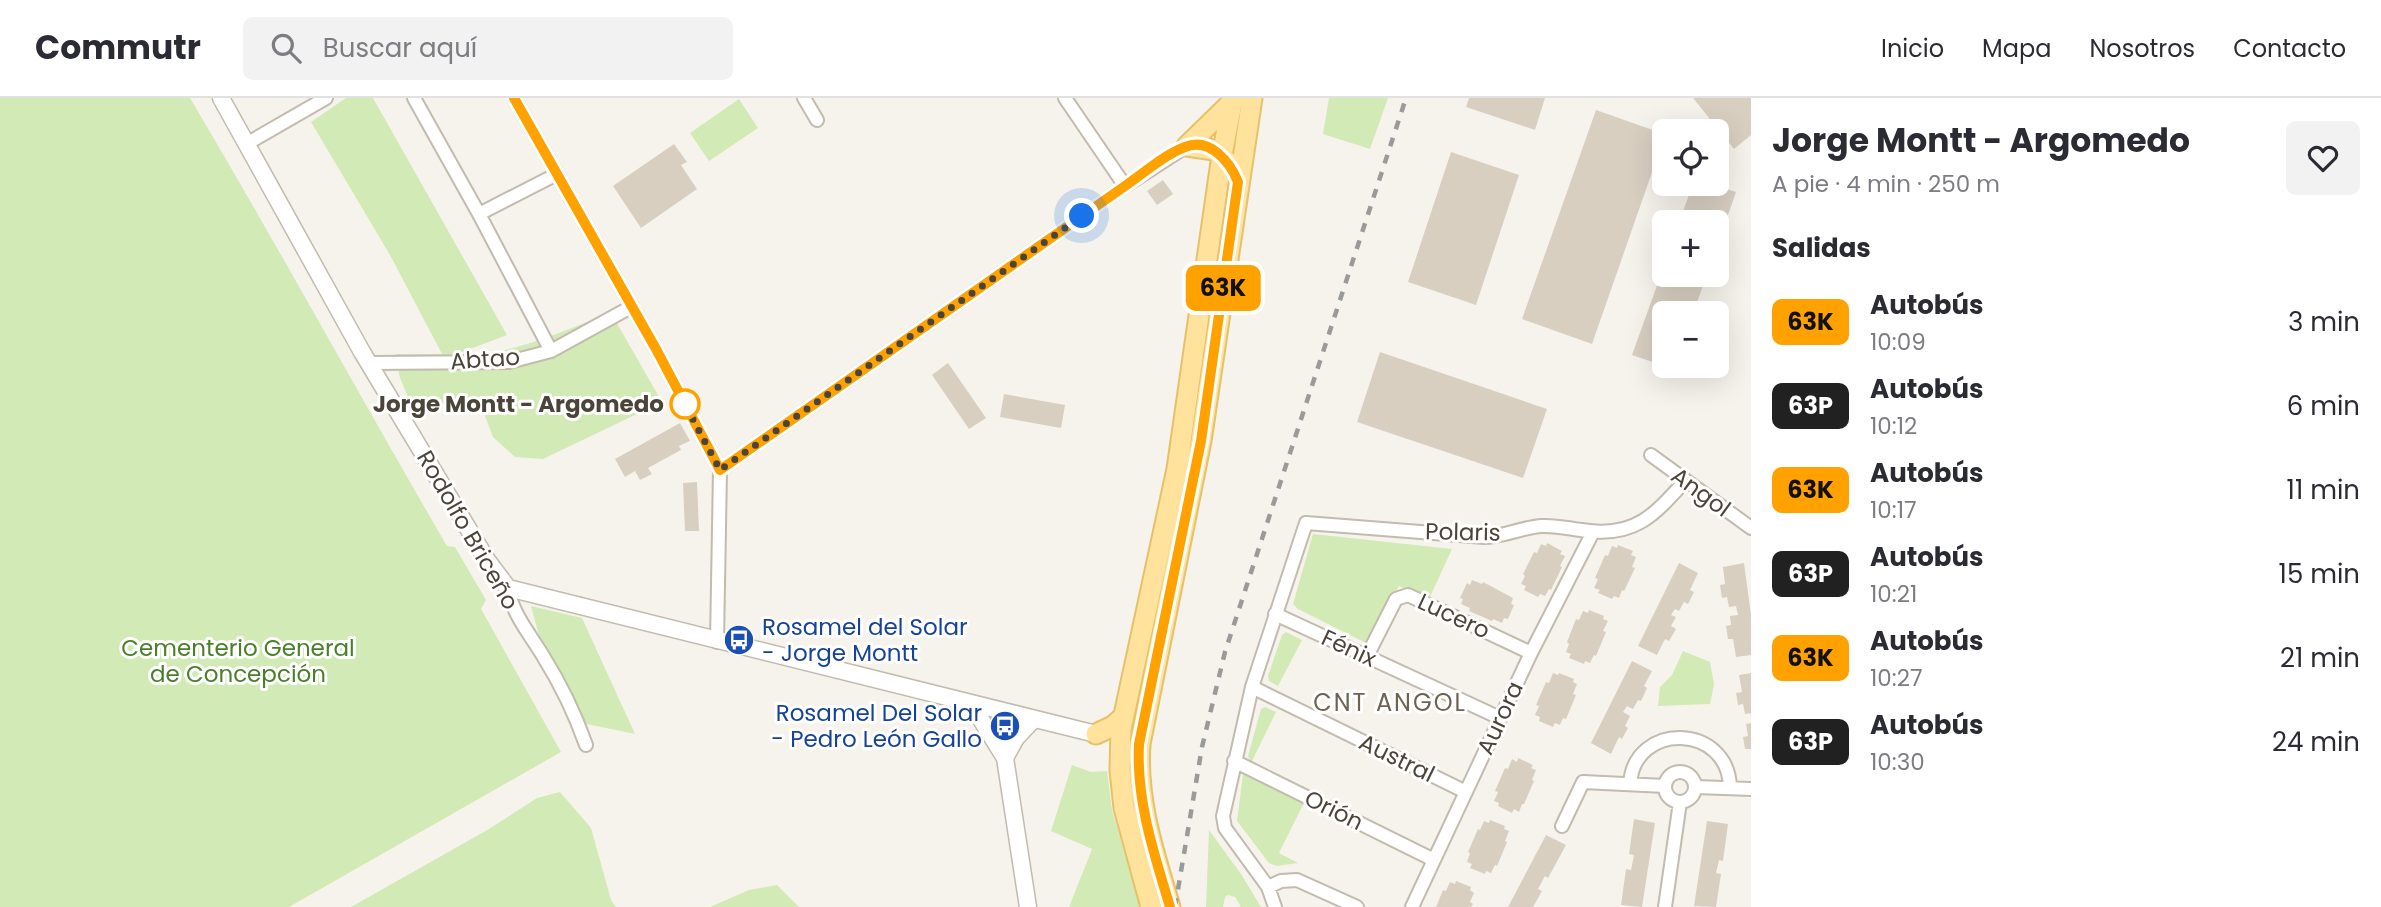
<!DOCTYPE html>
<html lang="es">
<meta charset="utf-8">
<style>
:root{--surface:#fff;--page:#f2f2f3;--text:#2b2b33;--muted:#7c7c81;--line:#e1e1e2}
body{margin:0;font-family:Poppins,sans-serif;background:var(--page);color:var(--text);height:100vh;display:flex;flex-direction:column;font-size:26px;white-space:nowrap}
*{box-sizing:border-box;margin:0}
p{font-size:23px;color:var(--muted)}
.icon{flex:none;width:38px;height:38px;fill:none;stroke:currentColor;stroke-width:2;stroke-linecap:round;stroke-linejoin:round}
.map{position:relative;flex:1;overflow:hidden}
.details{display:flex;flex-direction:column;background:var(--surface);width:630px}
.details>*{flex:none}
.badge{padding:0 14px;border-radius:10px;font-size:24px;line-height:46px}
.controls{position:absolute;left:1652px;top:21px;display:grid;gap:14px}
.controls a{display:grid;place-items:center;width:77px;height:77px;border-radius:10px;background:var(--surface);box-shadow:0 7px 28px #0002;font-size:35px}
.you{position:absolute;width:35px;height:35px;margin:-18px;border:5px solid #fff;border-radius:50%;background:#1a73e8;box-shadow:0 0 0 10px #1a73e833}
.map>.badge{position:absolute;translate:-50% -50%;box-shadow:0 0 0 4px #fff}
h2{padding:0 21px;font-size:26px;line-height:63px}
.round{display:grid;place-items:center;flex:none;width:74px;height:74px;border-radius:10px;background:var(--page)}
.head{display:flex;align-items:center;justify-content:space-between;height:119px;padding:0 21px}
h1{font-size:33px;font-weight:700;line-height:52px}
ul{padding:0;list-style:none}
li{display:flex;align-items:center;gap:21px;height:84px;padding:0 21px}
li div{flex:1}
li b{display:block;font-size:26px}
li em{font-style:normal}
li .badge{min-width:77px;font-weight:700;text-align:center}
header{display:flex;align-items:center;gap:42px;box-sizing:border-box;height:98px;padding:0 35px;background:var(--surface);border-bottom:2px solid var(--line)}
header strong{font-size:33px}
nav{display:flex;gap:38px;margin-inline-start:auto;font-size:24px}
.search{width:490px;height:63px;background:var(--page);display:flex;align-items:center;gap:18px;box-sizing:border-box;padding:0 24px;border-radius:10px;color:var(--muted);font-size:26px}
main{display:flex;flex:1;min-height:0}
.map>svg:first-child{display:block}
</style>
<header>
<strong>Commutr</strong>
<div class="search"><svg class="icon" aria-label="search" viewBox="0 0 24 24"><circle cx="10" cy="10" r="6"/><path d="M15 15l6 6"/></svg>Buscar aquí</div>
<nav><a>Inicio</a><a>Mapa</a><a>Nosotros</a><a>Contacto</a></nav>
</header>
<main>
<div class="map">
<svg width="1751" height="809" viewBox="0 0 1751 809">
<rect width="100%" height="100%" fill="#f6f3ec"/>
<path fill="#d2eab5" d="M0,0H190C278,148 360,299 447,448L455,449L486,502L481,511L561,654L289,809H0Z
M346,0H373L507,237L454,257C508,260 561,233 611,215L662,304L543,361L515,359L493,339L480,305L411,306L400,280L395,256H442L390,157L311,24Z
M1329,0H1388L1370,51L1323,36Z
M739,1L758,30L709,63L690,35Z
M1313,436L1452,451L1429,501L1399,488L1370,544L1366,545L1298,511L1293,506Z
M531,508L582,520L635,636L577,624L545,560Z
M1286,534L1302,542L1278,588L1269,583L1268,578L1282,537Z
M1683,553L1710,564L1714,586L1710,606L1658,608L1660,589L1672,577Z
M1265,609L1276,614L1251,665L1248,658L1261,611Z
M1072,667L1091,674L1107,673L1112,712L1140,809H1069L1092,751L1051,733Z
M1246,674L1305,703L1279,755L1298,765L1277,768L1269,765L1237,723L1243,676Z
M560,694L591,730L611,802L616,809H351L489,731L537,700Z
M1209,732L1241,776L1261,809H1241L1235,799L1228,797L1225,799L1223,809H1206Z
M777,787L799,809H710L749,792Z"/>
<path fill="#d8cfc1" d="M1469,0H1545L1535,32L1466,9Z
M1693,0H1751V37L1734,51Z
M1596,12L1664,36V40L1592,246L1522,221Z
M674,46L687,64L681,67L697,91L641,130L613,88Z
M1451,54L1519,77L1476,207L1408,184Z
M1163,82L1173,96L1157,107L1147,93Z
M1693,86H1712L1736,94L1717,148V124H1679Z
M1664,168V177H1707L1693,215H1664V268H1674L1673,271L1632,257Z
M1380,254L1547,311L1523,380L1357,324Z
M948,265L986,320L969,331L932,277Z
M1004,296L1065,307L1061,330L1000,319Z
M680,325L690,343L679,348L681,352L648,370L652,376L640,382L635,373L625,379L615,361Z
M697,384L699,433H685L683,385Z
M1547,445L1562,453L1560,456L1565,458L1560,468L1562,469L1551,492L1549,491L1545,498L1540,496L1538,499L1524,492L1526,488L1521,486L1525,478L1523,476L1534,454L1537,455L1541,446L1546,448Z
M1618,447L1633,453L1631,457L1636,459L1632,469L1635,470L1624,493L1622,492L1619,500L1614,498L1612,501L1598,495L1600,492L1594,490L1598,481L1595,480L1605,457L1608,458L1612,448L1617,450Z
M1679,465L1698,475L1690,492L1694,494L1688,506L1684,504L1679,513L1675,511L1671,517L1676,519L1671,528L1676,531L1669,543L1665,541L1657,557L1638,548Z
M1744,465L1751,517V557L1736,559L1733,541H1728L1726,528L1731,527L1730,518L1738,517L1736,508L1729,509L1727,499L1722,500L1720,487L1725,486L1723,469Z
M1472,482L1482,486L1483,484L1513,500L1511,506L1514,507L1508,521L1504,520L1502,525L1493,521L1492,523L1469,513L1470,510L1461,506L1463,501L1460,500L1467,485L1470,487Z
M1589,512L1604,518L1603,521L1608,523L1603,533L1606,534L1596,558L1594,557L1590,565L1585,563L1584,566L1569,560L1571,556L1566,554L1569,546L1567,544L1576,521L1579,522L1583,513L1588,515Z
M1632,563L1652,573L1644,588L1647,590L1641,603L1638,602L1633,611L1627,608L1623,614L1630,618L1625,628L1628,630L1622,641L1619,639L1611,656L1591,645Z
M1553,575L1558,577L1559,575L1574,581L1573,584L1577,586L1573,596L1576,597L1566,621L1563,620L1560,627L1555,625L1553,629L1539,623L1540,619L1535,617L1539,608L1536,607L1546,584L1549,585Z
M1751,575V615L1745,616L1743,606L1738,607L1736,595L1742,594L1739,577Z
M1751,625V651H1745L1743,639L1748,638L1746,626Z
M1518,660L1533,667L1531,670L1536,672L1532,682L1534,683L1524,706H1522L1519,714L1514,711L1512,715L1498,708L1499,705L1494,703L1498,694L1495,693L1505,670L1508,671L1512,661L1517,664Z
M1634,721L1655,725L1642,809L1621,807L1626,771L1631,772L1634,757L1629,756Z
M1490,722L1505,728L1504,731L1509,733L1505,743L1507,744L1497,768L1495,767L1491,775L1486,773L1485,776L1470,770L1472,766L1467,764L1470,755L1468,754L1478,731L1480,732L1484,723L1489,725Z
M1707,723L1728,726L1723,763L1719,762L1716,775L1721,776L1716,809L1694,808Z
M1546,737L1566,747L1548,780L1545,778L1538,791L1542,793L1533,809H1508Z
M1456,783L1471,789L1470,792L1474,795L1470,804L1473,806L1471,809H1436L1443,792L1446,793L1450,784L1455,786Z"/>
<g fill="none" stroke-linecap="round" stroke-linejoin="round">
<g stroke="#c2bbae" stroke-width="16">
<path id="minor" d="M414,0L479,116L551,253
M514,0L656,251L720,372L717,544
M804,0L817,22
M1065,0L1125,88
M248,45L326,0
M479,116L557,76
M369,265L509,264L551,253L631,209
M1651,357L1751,430
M720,372L1125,88L1187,48
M508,490C512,516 530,536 543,558C560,585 575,616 586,647
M1275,516L1500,620
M1367,558L1396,501L1408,497L1531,555
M1252,589L1466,694
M1234,663L1434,762
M1665 689a15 15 0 1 1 30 0a15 15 0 1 1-30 0Z
M1630,686C1634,623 1729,625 1730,690
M1696,689L1751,691
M1562,728L1583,684L1665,688
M1268,789L1281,783L1297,782L1357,809
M1275,809L1268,789L1225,730L1223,718L1252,589L1306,425L1484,439C1504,439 1522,429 1542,428C1558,427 1574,432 1590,433C1637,438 1656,415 1685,383
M1412,809L1531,555L1593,434
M1665,809L1680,704"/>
</g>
<g stroke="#c2bbae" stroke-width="19">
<path id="tertiary" d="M221,0L362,254L487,462L508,490L1096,636
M972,607L1005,660L1028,809
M1005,660L1016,640L1034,621"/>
</g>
<g stroke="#e6c16a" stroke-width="23">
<path id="primary" d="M1187,48L1214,52L1229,65
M1187,48L1231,5
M1096,636L1113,628L1123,619
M1151,809L1124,710L1120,673L1121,631L1177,371L1222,57L1233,0
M1170,809C1154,755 1136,703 1140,646L1201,343L1252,0"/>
</g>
<use href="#minor" stroke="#fff" stroke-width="12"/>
<use href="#tertiary" stroke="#fff" stroke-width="16"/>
<use href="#primary" stroke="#ffe39c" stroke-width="19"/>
<path stroke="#9a9a9a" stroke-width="4.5" stroke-dasharray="9 9" stroke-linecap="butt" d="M1175,809L1202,649L1225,554L1406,0"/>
</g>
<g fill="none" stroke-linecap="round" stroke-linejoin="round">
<g stroke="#fff" stroke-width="16">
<path id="line" d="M514,0L656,251L720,372L1125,88C1144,75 1164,57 1185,49C1210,39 1230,64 1238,84L1201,343L1139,646C1136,703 1154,755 1170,809"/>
</g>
<use href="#line" stroke="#ffa200" stroke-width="10"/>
<path stroke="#4b4439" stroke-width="7" stroke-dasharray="0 12.6" d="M685,306L680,297L720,372L1082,118"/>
</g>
<defs>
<g id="bus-disc" transform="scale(1.575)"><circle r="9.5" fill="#1a4fb4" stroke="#fff"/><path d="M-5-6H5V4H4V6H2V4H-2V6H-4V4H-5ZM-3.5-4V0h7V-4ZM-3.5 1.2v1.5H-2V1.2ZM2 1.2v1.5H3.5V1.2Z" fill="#fff"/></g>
</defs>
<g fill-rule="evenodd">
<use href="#bus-disc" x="739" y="542"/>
<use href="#bus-disc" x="1005" y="628"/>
</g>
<circle fill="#fff" stroke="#ffa200" stroke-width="3.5" cx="685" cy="306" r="14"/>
<g text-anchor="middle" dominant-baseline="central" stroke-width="6" stroke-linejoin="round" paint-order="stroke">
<g font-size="23" fill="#4b4439" stroke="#fff">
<text transform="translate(485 261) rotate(-4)">Abtao</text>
<text transform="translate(1701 394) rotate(36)">Angol</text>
<text transform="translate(468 432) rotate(60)">Rodolfo Briceño</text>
<text transform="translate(1463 434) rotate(1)">Polaris</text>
<text transform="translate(1454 518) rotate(25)">Lucero</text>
<text transform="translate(1349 550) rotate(25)">Fénix</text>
<text transform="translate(1500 620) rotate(-65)">Aurora</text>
<text transform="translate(1397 660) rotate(26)">Austral</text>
<text transform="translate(1334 712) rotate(26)">Orión</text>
</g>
<g font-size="23" font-weight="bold" fill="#4b4439" stroke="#fff" text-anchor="end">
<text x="664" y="306">Jorge Montt - Argomedo</text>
</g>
<g font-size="23" fill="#164399" stroke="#fff" text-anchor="start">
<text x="762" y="529">Rosamel del Solar<tspan x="762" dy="26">- Jorge Montt</tspan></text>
<text x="982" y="615" text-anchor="end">Rosamel Del Solar<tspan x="982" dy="26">- Pedro León Gallo</tspan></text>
</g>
<g font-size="23" fill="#4a7f2a" stroke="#fff">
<text x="238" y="550">Cementerio General<tspan x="238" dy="26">de Concepción</tspan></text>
</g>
<g font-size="24" letter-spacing="2" fill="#6e6250" stroke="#fff">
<text x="1390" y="604">CNT ANGOL</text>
</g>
</g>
</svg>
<div class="controls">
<a><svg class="icon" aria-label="locate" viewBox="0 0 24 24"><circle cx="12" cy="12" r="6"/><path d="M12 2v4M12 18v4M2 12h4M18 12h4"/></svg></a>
<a>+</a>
<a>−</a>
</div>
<div class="you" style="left:1082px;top:118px"></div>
<b class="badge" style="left:1223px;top:190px;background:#ffa200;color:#111">63K</b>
</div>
<section class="details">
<div class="head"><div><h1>Jorge Montt - Argomedo</h1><p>A pie · 4 min · 250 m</p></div><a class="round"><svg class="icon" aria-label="heart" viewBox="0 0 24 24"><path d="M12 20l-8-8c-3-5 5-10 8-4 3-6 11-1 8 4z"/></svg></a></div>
<h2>Salidas</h2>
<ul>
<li><span class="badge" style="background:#ffa200;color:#111">63K</span><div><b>Autobús</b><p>10:09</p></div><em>3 min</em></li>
<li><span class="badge" style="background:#212121;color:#fff">63P</span><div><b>Autobús</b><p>10:12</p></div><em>6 min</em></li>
<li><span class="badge" style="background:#ffa200;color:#111">63K</span><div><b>Autobús</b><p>10:17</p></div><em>11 min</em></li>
<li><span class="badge" style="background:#212121;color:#fff">63P</span><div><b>Autobús</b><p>10:21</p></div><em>15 min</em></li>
<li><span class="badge" style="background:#ffa200;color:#111">63K</span><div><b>Autobús</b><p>10:27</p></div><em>21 min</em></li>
<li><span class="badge" style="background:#212121;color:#fff">63P</span><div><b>Autobús</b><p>10:30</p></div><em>24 min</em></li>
</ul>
</section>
</main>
